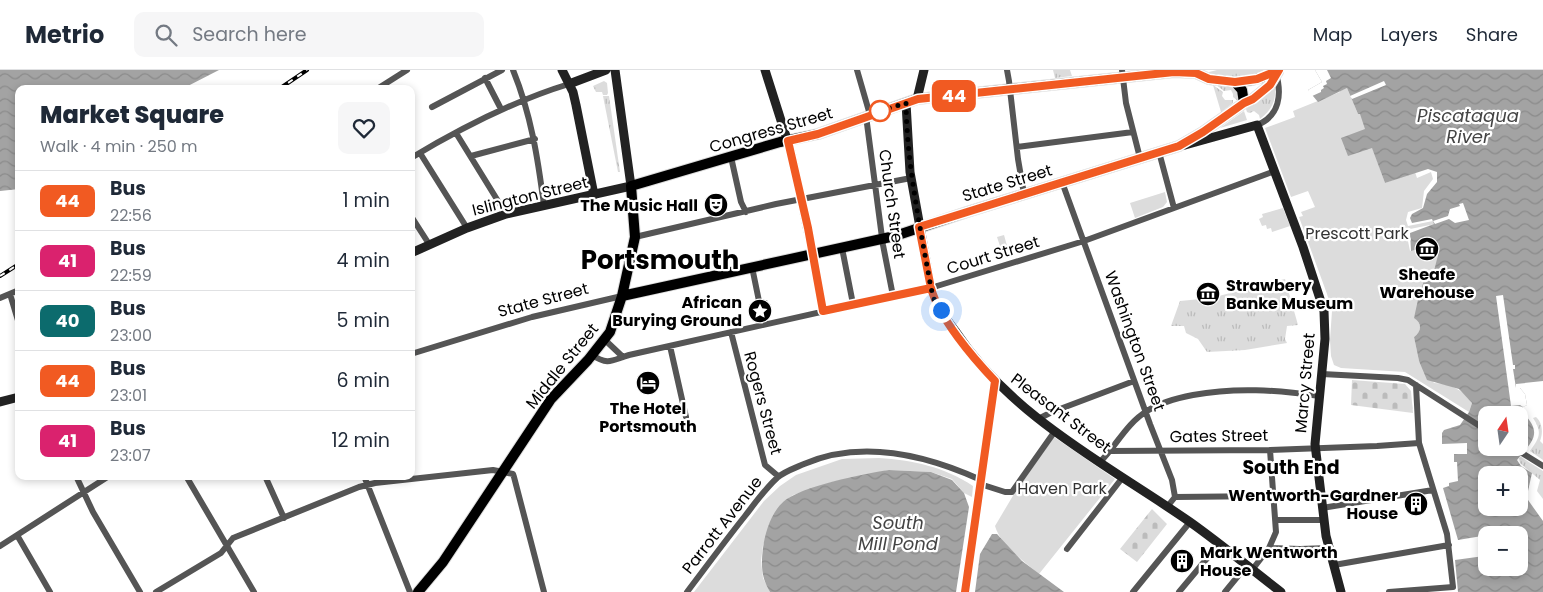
<!DOCTYPE html>
<meta charset="utf-8">
<style>
:root{--surface:#fff;--page:#f6f6f7;--text:#1f2937;--muted:#747a83;--line:#e0e1e3}
body{margin:0;font-family:Poppins,sans-serif;background:var(--page);color:var(--text);height:100vh;display:flex;flex-direction:column;font-size:19px;white-space:nowrap}
*{box-sizing:border-box;margin:0}
p{font-size:16px;color:var(--muted)}
.icon{flex:none;width:28px;height:28px;fill:none;stroke:currentColor;stroke-width:2;stroke-linecap:round;stroke-linejoin:round}
.map{position:relative;flex:1;overflow:hidden}
.drawer{position:absolute;left:15px;top:15px;width:400px;height:395px;display:flex;flex-direction:column;background:var(--surface);border-radius:10px;box-shadow:0 2px 8px #0003}
.drawer>*{flex:none}
.badge{padding:0 10px;border-radius:8px;font-size:18px;line-height:32px}
.needle{width:32px;rotate:13deg}
.tools{position:absolute;left:1478px;top:336px;display:grid;gap:10px}
.tools a{display:grid;place-items:center;width:50px;height:50px;border-radius:10px;background:var(--surface);box-shadow:0 2px 8px #0003;font-size:25px}
.you{position:absolute;width:25px;height:25px;margin:-12px;border:4px solid #fff;border-radius:50%;background:#1a73e8;box-shadow:0 0 0 8px #1a73e833}
.map>.badge{position:absolute;translate:-50% -50%;box-shadow:0 0 0 2px #fff}
.round{display:grid;place-items:center;flex:none;width:52px;height:52px;border-radius:10px;background:var(--page)}
.head{display:flex;align-items:center;justify-content:space-between;height:85px;padding:0 25px}
h1{font-size:24px;font-weight:800;line-height:38px}
ul{padding:0;list-style:none}
li{display:flex;align-items:center;gap:15px;height:60px;padding:0 25px;border-top:1px solid var(--line)}
li div{flex:1}
li b{display:block;font-size:19px}
li em{font-style:normal}
li .badge{min-width:55px;font-weight:700;text-align:center}
header{display:flex;align-items:center;gap:30px;box-sizing:border-box;height:70px;padding:0 25px;background:var(--surface);border-bottom:1px solid var(--line)}
header strong{font-size:24px}
nav{display:flex;gap:28px;margin-inline-start:auto;font-size:18px}
.search{width:350px;height:45px;background:var(--page);display:flex;align-items:center;gap:12px;box-sizing:border-box;padding:0 18px;border-radius:10px;color:var(--muted);font-size:19px}
.map>svg:first-child{display:block}
</style>
<header>
<strong>Metrio</strong>
<div class="search"><svg class="icon" aria-label="search" viewBox="0 0 24 24"><circle cx="10" cy="10" r="6"/><path d="M15 15l6 6"/></svg>Search here</div>
<nav><a>Map</a><a>Layers</a><a>Share</a></nav>
</header>
<div class="map">
<svg width="1543" height="522" viewBox="0 0 1543 522">
<defs>
<pattern id="grass-tufts" width="24" height="20" patternUnits="userSpaceOnUse" patternTransform="scale(1.25)"><rect width="24" height="20" fill="#dcdcdc"/><path d="M3 7l-1-3M5 7V3M7 7l1-3M15 17l-1-3M17 17v-4M19 17l1-3" fill="none" stroke="#bbb"/></pattern>
<pattern id="cemetery-stones" width="16" height="16" patternUnits="userSpaceOnUse" patternTransform="scale(1.25)"><rect width="16" height="16" fill="#dcdcdc"/><path d="M2 7V4a2 2 0 0 1 4 0v3zM10 15v-3a2 2 0 0 1 4 0v3z" fill="#bbb"/></pattern>
<pattern id="water-waves" width="16" height="10" patternUnits="userSpaceOnUse" patternTransform="scale(1.25)"><rect width="16" height="10" fill="#a3a3a3"/><path d="M0 5q4-4 8 0t8 0" fill="none" stroke="#8b8b8b"/></pattern>
</defs>
<rect width="100%" height="100%" fill="#fff"/>
<path fill="url(#grass-tufts)" d="M1053,0H1070L1072,6L1055,8Z
M1217,0H1265C1247,9 1229,6 1210,4L1209,2Z
M604,11L607,13L608,23L607,25H603L602,22H596L593,16Z
M1215,14L1231,16L1238,22V31L1233,27V24L1231,20L1224,21Z
M1213,15L1223,22L1222,26L1225,30H1233V33L1221,42Z
M1275,18C1276,32 1271,40 1260,49L1259,45L1254,41L1250,43L1247,42L1246,39Z
M603,26H609L620,102H618Z
M1244,41L1247,50L1220,58Z
M1285,209L1298,255L1287,256L1285,269L1287,273L1245,280L1207,282L1198,269L1186,263L1184,256H1171L1180,231L1211,228Z
M1536,347C1543,353 1543,364 1540,371L1543,374V390L1530,381C1539,368 1543,363 1533,348Z
M1521,387L1543,401V429L1537,421L1540,410L1520,393L1519,388Z"/>
<path fill="url(#cemetery-stones)" d="M1352,310L1405,314L1411,321L1413,343L1351,335Z
M1152,439L1167,454L1137,492L1120,479Z"/>
<path fill="#dcdcdc" d="M1347,18L1358,44L1360,43L1385,113L1415,102L1417,108L1431,102L1433,109L1424,121L1422,138L1408,142L1406,150L1408,156L1433,151L1435,154L1410,159L1407,166L1410,181L1418,178L1420,184L1436,179C1443,194 1421,232 1414,247C1422,254 1422,261 1414,267L1419,291L1434,313C1451,314 1462,319 1472,333L1469,342L1405,302L1341,298L1334,295L1331,286L1330,270L1332,241L1327,224L1299,147L1303,146L1301,142L1315,137L1308,121L1291,127L1265,58L1295,47L1293,41L1340,22V21Z
M1165,122L1167,132L1163,137L1135,148L1130,133Z
M1283,138L1290,156L1272,162L1271,158L1267,159L1266,155L1262,156L1259,149L1263,147L1262,144Z
M1004,165L1009,183L1003,185L997,167Z
M1054,367L1115,409L1039,504C1024,492 1000,474 995,456L1014,424Z
M879,388C912,390 945,397 973,416L972,427L964,423L952,409L931,402L889,400L832,412L793,425L782,433L763,475L761,491L763,508L770,522H694L764,431L780,416L796,405L842,389Z"/>
<path fill="url(#water-waves)" fill-rule="evenodd" d="M0,0H219L182,19H19V119L0,121Z
M1315,0H1543V311L1516,314V318H1520L1525,324L1527,335L1523,337V343C1543,363 1533,371 1517,390L1521,396L1532,403L1528,421V430L1543,451V522H1458L1455,490L1484,486L1482,466L1458,470L1443,418L1449,416V413L1458,411L1457,392H1454V384H1467V373L1442,374V363L1444,360L1460,355L1469,342L1472,333L1459,319L1427,310L1419,291L1414,267C1422,261 1422,253 1414,248L1419,225L1425,208L1427,204L1434,201L1438,185L1434,174L1411,181L1410,163L1434,154L1432,149L1412,153L1410,148L1412,144L1423,138L1427,124L1437,112V102L1428,99L1385,113L1372,78L1348,86L1341,68L1365,59L1360,44H1358L1347,18L1318,32L1308,20L1322,12ZM1486,345H1519V378H1486ZM1486,405H1519V438H1486ZM1486,465H1519V498H1486Z
M889,400L931,402L952,410L964,423L969,437L956,522H770C761,507 761,495 763,478C765,463 771,443 783,432C801,416 863,404 889,400Z
M992,464H997L1022,491L1064,522H975L980,484Z"/>
<path fill="#fff" d="M1315,0H1327L1331,8L1326,11L1327,14L1323,16L1324,18L1321,20V22L1310,27L1307,23L1309,22L1308,20L1322,12Z
M1384,11L1386,15L1352,29L1350,26Z
M1463,133L1469,150L1455,153L1449,149L1435,154L1433,151L1448,146L1450,139L1460,136L1459,134Z
M1503,225L1513,295H1515V299H1513L1516,318H1520L1525,324L1527,335L1523,337L1520,335L1511,336L1496,226Z"/>
<g fill="none" stroke-linecap="round" stroke-linejoin="round">
<g stroke="#dbdbdb" stroke-width="12">
<path id="primary" d="M1235,12L1242,20L1244,33
M622,226L895,166L967,142L1179,76L1203,62L1244,33L1253,29L1270,15
M418,522L443,492L551,329L588,290L610,262L622,226L635,167L631,116L780,72L818,64L917,29L1174,2L1196,3L1209,9L1235,12L1252,10L1267,6"/>
</g>
<path stroke="#555" stroke-width="6" d="M513,0C531,44 538,89 544,136
M857,0L870,45
M1007,0L1009,11L1018,89L1024,124
M1122,0L1126,33L1140,88
M485,8L501,39
M377,19L407,0
M432,37L502,0
M866,46L883,175L893,226
M1257,55C1280,46 1282,24 1276,3
M456,63L506,144
M1017,77L1133,62
M1159,82L1174,138
M420,83L467,158
M471,86L535,69
M731,87L741,132L746,142
M411,88C461,58 513,31 569,14
M1062,112L1150,354L1172,410L1175,427L1167,437
M411,146L429,174
M635,167L776,134L911,108
M842,178L853,234
M813,184L823,241
M752,197L760,236
M10,224L19,254
M0,228L19,220
M731,262L765,395L778,406
M605,270L623,287
M670,276L686,347
M411,284L532,247L622,226
M592,285C609,296 612,290 629,285L937,216L1084,171L1275,101
M1322,304L1398,308L1408,310L1486,360
M1038,349L1052,342L1134,311
M1514,378L1543,396
M1109,381L1270,380L1377,376L1419,373
M1100,392C1116,376 1127,353 1147,341C1161,332 1177,328 1193,325C1236,317 1276,320 1319,326
M76,406L93,442L140,522
M186,406L254,522
M265,406L284,448
M364,406L410,522
M980,414L1005,422H1012L1055,361
M1175,427L1273,426
M1322,438L1433,420
M1276,450H1324
M17,465L50,522
M0,476L109,406
M1269,478L1300,479L1329,478
M1067,479L1123,407
M1334,495L1449,475
M1252,500L1269,478L1276,462L1270,380
M156,522L221,483L233,468L359,417L375,413L493,400L513,404L514,407L544,522
M687,522C706,497 725,471 745,446C755,433 765,419 777,408C783,402 795,398 804,394C862,369 926,385 981,410
M965,522L995,311
M1133,522L1190,452
M1179,522L1219,474
M1225,522L1247,495
M1389,522L1453,517L1447,464L1419,373L1416,315"/>
<path stroke="#222" stroke-width="9" d="M562,0L573,22L576,35L594,125
M765,0L791,82L813,184
M569,14L606,0
M917,29L924,0
M906,33L910,102L932,223C937,237 947,250 956,262C1013,348 1108,395 1190,452C1221,474 1251,499 1281,522
M1185,75L1257,55L1303,177L1324,241L1325,269L1315,374L1326,466L1341,522
M411,183L467,158L506,144L631,116L615,0
M0,332L19,327"/>
<use href="#primary" stroke="#000" stroke-width="10"/>
<g stroke="#000" stroke-width="4">
<path id="rail" d="M279,19L307,0
M0,206L19,194"/>
</g>
<use href="#rail" stroke="#fff" stroke-width="2" stroke-dasharray="5.5" stroke-linecap="butt"/>
<g stroke="#dbdbdb" stroke-width="12" stroke-linecap="butt">
<path id="primary-bridge" d="M1270,15L1279,0"/>
</g>
<use href="#primary-bridge" stroke="#000" stroke-width="10"/>
</g>
<g fill="none" stroke-linecap="round" stroke-linejoin="round">
<g stroke="#fff" stroke-width="11">
<path id="line" d="M930,213L919,157L1179,76L1203,62L1244,33L1253,29L1270,15L1279,0L1257,9L1235,12L1209,9L1196,3L1174,2L918,29L818,64L788,71L808,158L823,241L931,218C939,248 973,288 995,311L965,522"/>
</g>
<use href="#line" stroke="#f15a22" stroke-width="8"/>
<path stroke="#000" stroke-width="5" stroke-dasharray="0 9" d="M880,41L876,42L906,33C907,96 920,156 931,218L934,229L941,240"/>
</g>
<defs>
<g id="theatre-disc" transform="scale(1.25)"><circle r="9.5" fill="#000" stroke="#fff"/><path d="M-5-5.5Q0-4 5-5.5V0Q5 5 0 6Q-5 5-5 0ZM-3.3-2.5H-1v1.5H-3.3ZM1-2.5H3.3v1.5H1ZM-2.8 1Q0 5.5 2.8 1Z" fill="#fff"/></g>
<g id="museum-disc" transform="scale(1.25)"><circle r="9.5" fill="#000" stroke="#fff"/><path d="M0-6L6-3V-2H-6V-3ZM-5-1h2V3h-2ZM-1-1h2V3h-2ZM3-1h2V3H3ZM-6 4H6V6H-6Z" fill="#fff"/></g>
<g id="sight-disc" transform="scale(1.25)"><circle r="9.5" fill="#000" stroke="#fff"/><path d="M0-6L1.8-2.2L6-1.7L2.9 1.2L3.7 5.4L0 3.3L-3.7 5.4L-2.9 1.2L-6-1.7L-1.8-2.2Z" fill="#fff"/></g>
<g id="hotel-disc" transform="scale(1.25)"><circle r="9.5" fill="#000" stroke="#fff"/><path d="M-6-4.5h1.5V1H6V5H4.5V3h-9V5H-6ZM-4 0a1.8 1.8 0 1 1 3.6 0ZM.5 0V-2.5h3Q6-2.5 6 0Z" fill="#fff"/></g>
<g id="building-disc" transform="scale(1.25)"><circle r="9.5" fill="#000" stroke="#fff"/><path d="M-4-6H4V6H1V3H-1V6H-4ZM-2.5-4.3h1.7v1.8h-1.7ZM.8-4.3h1.7v1.8H.8ZM-2.5-1h1.7V.8h-1.7ZM.8-1h1.7V.8H.8Z" fill="#fff"/></g>
</defs>
<g fill-rule="evenodd">
<use href="#theatre-disc" x="716" y="135"/>
<use href="#museum-disc" x="1427" y="179"/>
<use href="#museum-disc" x="1208" y="224"/>
<use href="#sight-disc" x="760" y="241"/>
<use href="#hotel-disc" x="648" y="313"/>
<use href="#building-disc" x="1416" y="434"/>
<use href="#building-disc" x="1182" y="491"/>
</g>
<circle fill="#fff" stroke="#f15a22" stroke-width="2.5" cx="880" cy="41" r="10"/>
<g text-anchor="middle" dominant-baseline="central" stroke-width="4.5" stroke-linejoin="round" paint-order="stroke">
<g font-size="16" fill="#000" stroke="#fff">
<text transform="translate(771 60) rotate(-16)">Congress Street</text>
<text transform="translate(1007 113) rotate(-17)">State Street</text>
<text transform="translate(530 126) rotate(-14)">Islington Street</text>
<text transform="translate(892 134) rotate(82)">Church Street</text>
<text transform="translate(993 185) rotate(-17)">Court Street</text>
<text transform="translate(543 230) rotate(-15)">State Street</text>
<text transform="translate(1135 271) rotate(70)">Washington Street</text>
<text transform="translate(562 296) rotate(-51)">Middle Street</text>
<text transform="translate(1305 313) rotate(-85)">Marcy Street</text>
<text transform="translate(763 333) rotate(75)">Rogers Street</text>
<text transform="translate(1061 343) rotate(37)">Pleasant Street</text>
<text transform="translate(1219 366) rotate(-1)">Gates Street</text>
<text transform="translate(722 455) rotate(-52)">Parrott Avenue</text>
</g>
<g font-size="16" font-weight="bold" fill="#000" stroke="#fff" text-anchor="end">
<text x="698" y="135">The Music Hall</text>
<text x="1427" y="204" text-anchor="middle">Sheafe<tspan x="1427" dy="18">Warehouse</tspan></text>
<text x="1226" y="215" text-anchor="start">Strawbery<tspan x="1226" dy="18">Banke Museum</tspan></text>
<text x="742" y="232">African<tspan x="742" dy="18">Burying Ground</tspan></text>
<text x="648" y="338" text-anchor="middle">The Hotel<tspan x="648" dy="18">Portsmouth</tspan></text>
<text x="1398" y="425">Wentworth-Gardner<tspan x="1398" dy="18">House</tspan></text>
<text x="1200" y="482" text-anchor="start">Mark Wentworth<tspan x="1200" dy="18">House</tspan></text>
</g>
<g font-size="16" fill="#333" stroke="#fff">
<text x="1357" y="163">Prescott Park</text>
<text x="1062" y="418">Haven Park</text>
</g>
<g font-size="18" font-style="italic" fill="#444" stroke="#fff">
<text x="1468" y="45">Piscataqua<tspan x="1468" dy="21">River</tspan></text>
<text x="898" y="452">South<tspan x="898" dy="21">Mill Pond</tspan></text>
</g>
<g font-size="19" font-weight="bold" fill="#000" stroke="#fff">
<text x="1291" y="397">South End</text>
</g>
<g font-size="26" font-weight="bold" fill="#000" stroke="#fff">
<text x="660" y="190">Portsmouth</text>
</g>
</g>
</svg>
<div class="tools">
<a><svg class="needle" viewBox="-14 -14 28 28"><path d="M0-13l5 13h-10z" fill="#e53935"/><path d="M0 13l5-13h-10z" fill="#747a83"/></svg></a>
<a>+</a>
<a>−</a>
</div>
<div class="you" style="left:941px;top:240px"></div>
<b class="badge" style="left:954px;top:26px;background:#f15a22;color:#fff">44</b>
<section class="drawer">
<div class="head"><div><h1>Market Square</h1><p>Walk · 4 min · 250 m</p></div><a class="round"><svg class="icon" aria-label="heart" viewBox="0 0 24 24"><path d="M12 20l-8-8c-3-5 5-10 8-4 3-6 11-1 8 4z"/></svg></a></div>
<ul>
<li><span class="badge" style="background:#f15a22;color:#fff">44</span><div><b>Bus</b><p>22:56</p></div><em>1 min</em></li>
<li><span class="badge" style="background:#da226e;color:#fff">41</span><div><b>Bus</b><p>22:59</p></div><em>4 min</em></li>
<li><span class="badge" style="background:#0c6b6d;color:#fff">40</span><div><b>Bus</b><p>23:00</p></div><em>5 min</em></li>
<li><span class="badge" style="background:#f15a22;color:#fff">44</span><div><b>Bus</b><p>23:01</p></div><em>6 min</em></li>
<li><span class="badge" style="background:#da226e;color:#fff">41</span><div><b>Bus</b><p>23:07</p></div><em>12 min</em></li>
</ul>
</section>
</div>
